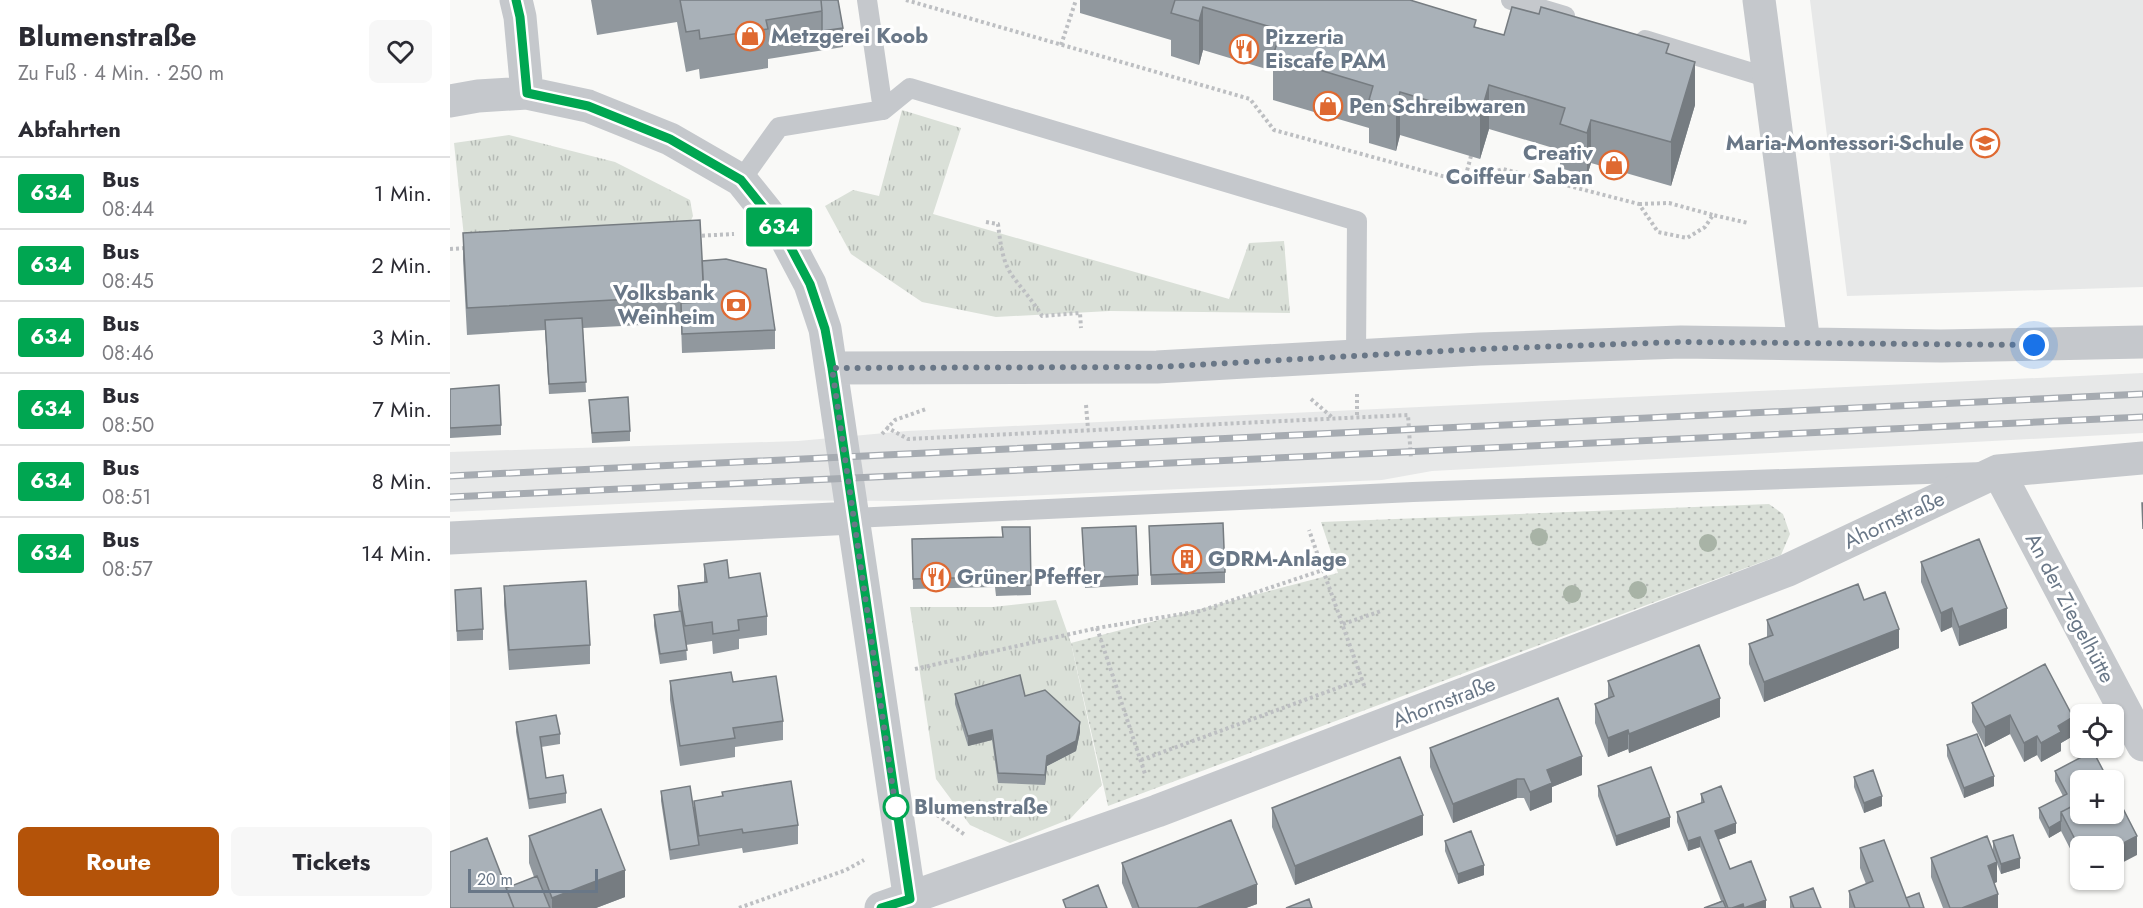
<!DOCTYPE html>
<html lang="de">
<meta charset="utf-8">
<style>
:root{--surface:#fff;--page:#f7f7f7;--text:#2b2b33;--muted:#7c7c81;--line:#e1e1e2;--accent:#b45309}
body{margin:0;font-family:Jost,sans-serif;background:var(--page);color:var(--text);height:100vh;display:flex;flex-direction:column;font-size:22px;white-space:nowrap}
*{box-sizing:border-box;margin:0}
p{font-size:20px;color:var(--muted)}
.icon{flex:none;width:33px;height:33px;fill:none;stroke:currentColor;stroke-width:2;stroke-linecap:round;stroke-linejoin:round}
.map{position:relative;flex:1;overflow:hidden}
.drawer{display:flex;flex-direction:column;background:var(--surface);width:450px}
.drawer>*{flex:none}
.badge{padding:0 12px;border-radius:4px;font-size:21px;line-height:39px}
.controls{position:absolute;left:1620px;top:704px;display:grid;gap:12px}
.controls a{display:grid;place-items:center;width:54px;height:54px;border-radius:9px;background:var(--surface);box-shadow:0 2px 4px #0004;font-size:30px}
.scale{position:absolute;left:18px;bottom:15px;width:130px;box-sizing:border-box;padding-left:6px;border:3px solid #697787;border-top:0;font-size:16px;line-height:21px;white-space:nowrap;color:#697787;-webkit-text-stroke:4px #fff;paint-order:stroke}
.you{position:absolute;width:30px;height:30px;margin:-15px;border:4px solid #fff;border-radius:50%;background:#1a73e8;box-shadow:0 0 0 9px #1a73e833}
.map>.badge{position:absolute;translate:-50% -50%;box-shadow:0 0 0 3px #fff}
h2{padding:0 18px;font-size:22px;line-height:54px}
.round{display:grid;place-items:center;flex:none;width:63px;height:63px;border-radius:9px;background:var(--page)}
.overview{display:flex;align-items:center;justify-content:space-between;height:102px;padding:0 18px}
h1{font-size:28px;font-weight:700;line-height:45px}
.button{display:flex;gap:12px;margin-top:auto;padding:12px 18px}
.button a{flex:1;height:69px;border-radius:9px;background:var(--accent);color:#fff;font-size:24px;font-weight:700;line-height:69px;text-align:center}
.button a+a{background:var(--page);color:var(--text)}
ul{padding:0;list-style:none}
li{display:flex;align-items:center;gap:18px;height:72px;padding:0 18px;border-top:2px solid var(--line)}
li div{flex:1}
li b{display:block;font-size:22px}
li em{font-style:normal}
li .badge{min-width:66px;font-weight:700;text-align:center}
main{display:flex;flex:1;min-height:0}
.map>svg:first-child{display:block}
</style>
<main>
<section class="drawer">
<div class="overview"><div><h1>Blumenstraße</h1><p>Zu Fuß · 4 Min. · 250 m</p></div><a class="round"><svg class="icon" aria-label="heart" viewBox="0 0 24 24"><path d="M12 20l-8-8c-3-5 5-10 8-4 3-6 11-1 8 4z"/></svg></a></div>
<h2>Abfahrten</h2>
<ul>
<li><span class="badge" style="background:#00a651;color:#fff">634</span><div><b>Bus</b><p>08:44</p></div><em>1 Min.</em></li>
<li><span class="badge" style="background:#00a651;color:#fff">634</span><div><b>Bus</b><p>08:45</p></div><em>2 Min.</em></li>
<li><span class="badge" style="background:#00a651;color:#fff">634</span><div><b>Bus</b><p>08:46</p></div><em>3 Min.</em></li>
<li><span class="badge" style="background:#00a651;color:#fff">634</span><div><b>Bus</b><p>08:50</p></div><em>7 Min.</em></li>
<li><span class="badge" style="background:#00a651;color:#fff">634</span><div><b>Bus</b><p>08:51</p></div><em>8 Min.</em></li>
<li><span class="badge" style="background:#00a651;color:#fff">634</span><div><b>Bus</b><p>08:57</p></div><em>14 Min.</em></li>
</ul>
<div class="button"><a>Route</a><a>Tickets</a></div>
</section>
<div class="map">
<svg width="1693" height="908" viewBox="0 0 1693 908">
<defs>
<pattern id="grass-tufts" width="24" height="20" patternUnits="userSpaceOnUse" patternTransform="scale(1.5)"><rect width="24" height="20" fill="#dae0d8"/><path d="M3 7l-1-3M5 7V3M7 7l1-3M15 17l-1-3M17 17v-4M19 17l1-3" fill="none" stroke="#b5bab5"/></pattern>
<pattern id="park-dots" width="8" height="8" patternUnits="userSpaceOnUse" patternTransform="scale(1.5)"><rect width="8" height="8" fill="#dae0d8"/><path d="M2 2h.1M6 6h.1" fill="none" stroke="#b5bab5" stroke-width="1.8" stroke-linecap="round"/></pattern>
</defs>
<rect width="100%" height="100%" fill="#f9f9f7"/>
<path fill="#e7e8e8" d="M1360,0H1693V287L1397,296Z
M1693,373V433L982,471L932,480L459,501L253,500L0,512V452L348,441L457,431Z"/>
<path fill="url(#grass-tufts)" d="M452,110L511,128L483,214L779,299L799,243L834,241L840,313L660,311L546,317L472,302L401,254L375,206L403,190L429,196Z
M59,135L165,162L240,200L243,216L237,229L14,237L4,143Z
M606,600L621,643L652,785L620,819L560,843L520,825L486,779L460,607H543Z"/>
<path fill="url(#park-dots)" d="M1319,504L1333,514L1340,534L1331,555L658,806L621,643L888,573L871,522Z"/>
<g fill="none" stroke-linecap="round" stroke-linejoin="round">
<path stroke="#bdbfc2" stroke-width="4" stroke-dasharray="3 3" stroke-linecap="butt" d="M456,0L800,99L824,130L1014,182L1053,169L1189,204L1208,232L1237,238L1255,227L1263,215L1298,223
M611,45L626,0
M1014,182L1021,156
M1189,204L1219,203L1263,215
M536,222L548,224C550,240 552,260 561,274C571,288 583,301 592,316L630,313L631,328
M246,236L284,234
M0,249L17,248
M907,394V418
M861,399L883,418
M636,405L638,429
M436,427L458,439L958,415L961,459
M432,434L445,420L476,409
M873,570L915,688
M893,624L931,611
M647,628L695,774
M465,669L647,628L750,611L873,570L859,530
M691,760L912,679
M487,815L515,835
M289,908L396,870L414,860"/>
<path stroke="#c5c8cc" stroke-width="20" d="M417,0L433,110
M1061,0L1115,16
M1195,40L1319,78
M291,180L329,127L433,110L460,88L907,221L906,356
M403,518L963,492L1533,472"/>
<path stroke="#c5c8cc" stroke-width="33" d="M66,0L70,17L77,93
M1309,0L1354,343
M0,101L28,96L77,93L138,106L220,139L291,180L332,231L360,284L375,329L461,908
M382,368L707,367L1030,349L1231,342L1491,346L1693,342
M1548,471L1693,745
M0,538L403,518
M431,908L707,811L1338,570L1548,471L1693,458"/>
<g stroke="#a6abb1" stroke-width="7">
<path id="rail" d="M0,476L1693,394
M0,497L1693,417"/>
</g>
<use href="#rail" stroke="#fff" stroke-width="4.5" stroke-dasharray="14" stroke-linecap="butt"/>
</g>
<g fill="#a8b3a6">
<circle cx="1089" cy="537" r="9"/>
<circle cx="1258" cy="543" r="9"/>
<circle cx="1188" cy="590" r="9"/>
<circle cx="1122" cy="594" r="9"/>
</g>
<path fill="#91989e" d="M141,0H388L393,28V47L318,59V68L250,79L249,69L236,72L227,22L147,35Z
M630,0H960L1026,27L1054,35L1219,53L1245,105L1221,186L1141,163L1137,176L1110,168V150L1039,129L1030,159L950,135L946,151L919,143V128L823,100V71L753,50L749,65L721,56V40L630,13Z
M13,233L252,261L325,330V349L232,353L231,323L133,328L136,392L99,394L95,330L17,335L13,260Z
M0,389L51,425V435L0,438Z
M139,400L180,431V441L142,443Z
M580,527L581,595L546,596L545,587L463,589L462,539L552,537Z
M632,528L688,575V585L635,588Z
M699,536L775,572V583L701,585Z
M1471,562L1557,628L1509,646L1502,627L1491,632L1471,582Z
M254,564L279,578L317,616V635L289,639V649L263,654L262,641L236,645L237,660L210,664L204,626V615L229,612L228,605V586L254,582Z
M54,586L140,645V664L59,670L54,605Z
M5,590L33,629V640L7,641Z
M1414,600L1449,648L1314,702L1299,664V644L1317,637V620Z
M220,681L333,721V740L285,747V757L230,766L220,700Z
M1158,681L1270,717L1179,753L1178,749L1158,757L1145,723V704L1158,698Z
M505,694L575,696L630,732L626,751L597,766L595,785L548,783L542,740L518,746L505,704Z
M1522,703L1623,736L1611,743V751L1591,762L1587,755L1574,762L1560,734L1535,747L1522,722Z
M66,722L110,734V744L91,747L96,778L116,793V803L79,809L66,732Z
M1497,745L1544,786L1514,798L1497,756Z
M980,748L1132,775L1102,787V802L1080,811L1074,798H1067L1003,823L980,767Z
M1605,771L1655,780L1627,798L1629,803L1687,855L1630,846V868L1611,831L1599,838L1589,818V808L1613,796L1605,781Z
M1404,777L1432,806L1414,813L1404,787Z
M1148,786L1220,827L1166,846L1148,796Z
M211,791L244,811V801L272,797V792L348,825V844L293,853L292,848L220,860L211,801Z
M1251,794L1286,833L1268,840L1280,869L1316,908H1254L1271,901L1250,847L1238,851L1227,822V812L1251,804Z
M822,808L973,835L845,885L822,827Z
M79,836L175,897L146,908H0L56,888L84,877L79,863Z
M995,841L1034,875L1008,884L995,851Z
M1543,841L1570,868L1551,874L1547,864V882L1544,883L1548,908H1493L1481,877V858L1543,851Z
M1410,848L1456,898L1474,908H1399V891L1416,884L1410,868Z
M672,863L807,904L796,908H682L672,883Z
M1340,897L1371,908H1340Z"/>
<path fill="#767c81" d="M753,7V50L749,65V21Z
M1245,62V105L1221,186V142Z
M1039,85V129L1030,159V116Z
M950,92V135L946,151V108Z
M1141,120V163L1137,176V133Z
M1502,608V627L1491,632V613Z
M1557,608V628L1509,646V627Z
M1449,629V648L1314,702V682Z
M1270,698V717L1179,753V734Z
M1560,715V734L1535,747V727Z
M1623,717V736L1611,743V751L1591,762V743L1608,726Z
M630,722V732L626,751L597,766L595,785V775L597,756Z
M542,730V740L518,746V736Z
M1178,730V749L1158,757V738Z
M1587,736V755L1574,762V743Z
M1132,756V775L1102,787V802L1080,811V792L1097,770Z
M1655,774V780H1644Z
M1544,776V786L1514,798V788Z
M1067,779V798L1003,823V804Z
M1630,786V797L1623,801V790Z
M1432,796V806L1414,813V803Z
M973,815V835L845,885V866Z
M1220,817V827L1166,846V836Z
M1611,821V831L1599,838V828Z
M1286,823V833L1265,841V831Z
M1687,836V855L1664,867V848Z
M1250,837V847L1238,851V841Z
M1570,858V868L1551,874V864Z
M1547,862V882L1538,886V866Z
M1034,865V875L1008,884V874Z
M175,870V897L146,908H102V898Z
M807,884V904L796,908H747Z
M1548,894V908H1512Z
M1316,900V908H1294Z
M1293,904V908H1282Z"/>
<path fill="#a9b1b8" stroke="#767c81" stroke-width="1.5" d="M230,0H371L372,11L316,20L318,29L250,39L249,30L236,32Z
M371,0H388L393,28L372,31V11Z
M725,0H960L1026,20L1024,27L1054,35L1062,7L1089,14L1091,7L1219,44L1216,53L1245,62L1221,142L1141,120L1137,133L1110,124L1115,108L1039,85L1030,116L950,92L946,108L919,100L923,86L823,56L831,30L753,7L749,21L721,13Z
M250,220L254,295L17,308L13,233Z
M276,259L316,269L325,330L232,334L231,303L254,302L252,261Z
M132,318L136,382L99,384L95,320Z
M49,385L51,425L0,428V389Z
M178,397L180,431L142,433L139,400Z
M1692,503H1693V529Z
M773,523L775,572L701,575L699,526Z
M686,526L688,575L635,578L632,528Z
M552,527H580L581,585L546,586L545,577L463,579L462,539L553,537Z
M1529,539L1557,608L1509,627L1502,608L1491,613L1471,562Z
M277,560L279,578L310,573L317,616L288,620L289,630L263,634L262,622L235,626L228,586L257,582L254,564Z
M136,581L140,645L59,650L54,586Z
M1408,584L1414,600L1435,592L1449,629L1314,682L1299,644L1323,635L1317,620Z
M31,588L33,629L7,631L5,590Z
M231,611L237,650L210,654L204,615Z
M1249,645L1270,698L1179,734L1178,730L1158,738L1145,704L1164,696L1158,681Z
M1595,664L1623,717L1608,726L1611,732L1591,743L1587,736L1574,743L1560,715L1535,727L1522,703Z
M281,672L283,682L326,676L333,721L283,728L285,738L230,746L220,681Z
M570,675L575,696L595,690L630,722L626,741L597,756L595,775L548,773L542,730L518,736L505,694Z
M1108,698L1132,756L1097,770L1102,783L1080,792L1074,779H1067L1003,804L980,748Z
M106,715L110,734L90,737L96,778L113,775L116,793L79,799L66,722Z
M1527,734L1544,776L1514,788L1497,745Z
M1643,751L1655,774L1644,780H1630V786L1623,790L1629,803L1611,812V821L1599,828L1589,808L1617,794L1605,771Z
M950,757L973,815L845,866L822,808Z
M1201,767L1220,817L1166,836L1148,786Z
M1423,770L1432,796L1414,803L1404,777Z
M341,781L348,825L293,833L292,829L249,836L244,801L273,796L272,792Z
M240,786L249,845L220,850L211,791Z
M1271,786L1286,823L1265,831L1280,869L1301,861L1316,900L1294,908L1293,904L1282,908H1278L1250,837L1238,841L1227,812L1254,802L1251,794Z
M1664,791L1687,836L1664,848V846H1630V849L1611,812L1630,802V813H1664Z
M151,809L175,870L102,898L79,836Z
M781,820L807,884L747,908H689L672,863Z
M1021,831L1034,865L1008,874L995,841Z
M1563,835L1570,858L1551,864L1543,841Z
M1537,836L1547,862L1538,866L1548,894L1512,908H1500L1481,858Z
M37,838L64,908H0V852Z
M1434,840L1460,908H1405L1399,891L1423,881L1410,848Z
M87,876L100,908H64L56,888Z
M648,885L657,908H616L613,900Z
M1363,888L1371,908H1344L1340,897Z
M1469,893L1474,908H1460L1456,898Z
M859,899L862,908H836Z
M1273,901L1276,908H1254Z"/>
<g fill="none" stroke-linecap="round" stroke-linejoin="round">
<g stroke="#fff" stroke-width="14">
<path id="line" d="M66,0L70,17L77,93L138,106L220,139L291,180L332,231L360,284L375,329L382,368L460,899L431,908"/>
</g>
<use href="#line" stroke="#00a651" stroke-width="9"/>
<path stroke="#697787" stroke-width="6" stroke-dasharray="0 10.8" d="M446,807V810L382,368L707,367L1030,349L1231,342L1584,345"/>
</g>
<defs>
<g id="shop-ring" transform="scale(1.5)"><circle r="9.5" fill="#fff" stroke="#df6931" stroke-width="1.5"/><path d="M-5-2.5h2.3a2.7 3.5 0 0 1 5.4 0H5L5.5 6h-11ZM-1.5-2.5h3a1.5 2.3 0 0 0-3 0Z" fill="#df6931"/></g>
<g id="restaurant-ring" transform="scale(1.5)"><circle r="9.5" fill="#fff" stroke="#df6931" stroke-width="1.5"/><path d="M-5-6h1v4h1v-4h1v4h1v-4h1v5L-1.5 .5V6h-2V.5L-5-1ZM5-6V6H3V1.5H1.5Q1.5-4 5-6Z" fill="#df6931"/></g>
<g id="school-ring" transform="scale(1.5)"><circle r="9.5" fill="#fff" stroke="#df6931" stroke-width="1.5"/><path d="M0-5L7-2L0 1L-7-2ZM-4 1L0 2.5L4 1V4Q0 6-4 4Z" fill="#df6931"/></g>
<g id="bank-ring" transform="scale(1.5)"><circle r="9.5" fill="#fff" stroke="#df6931" stroke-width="1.5"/><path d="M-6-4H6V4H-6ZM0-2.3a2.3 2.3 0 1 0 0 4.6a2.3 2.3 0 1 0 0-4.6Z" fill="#df6931"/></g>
<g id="building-ring" transform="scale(1.5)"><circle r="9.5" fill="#fff" stroke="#df6931" stroke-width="1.5"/><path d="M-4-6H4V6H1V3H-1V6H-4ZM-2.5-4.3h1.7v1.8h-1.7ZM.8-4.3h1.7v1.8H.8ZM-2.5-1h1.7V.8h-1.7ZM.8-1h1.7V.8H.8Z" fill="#df6931"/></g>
</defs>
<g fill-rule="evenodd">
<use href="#shop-ring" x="300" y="36"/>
<use href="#restaurant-ring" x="794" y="49"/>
<use href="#shop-ring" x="878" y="106"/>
<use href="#school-ring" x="1535" y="143"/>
<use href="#shop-ring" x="1164" y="165"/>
<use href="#bank-ring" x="286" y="305"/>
<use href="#building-ring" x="737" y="559"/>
<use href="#restaurant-ring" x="486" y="577"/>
</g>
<circle fill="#fff" stroke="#00a651" stroke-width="3" cx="446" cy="807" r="12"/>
<g text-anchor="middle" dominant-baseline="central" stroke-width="6" stroke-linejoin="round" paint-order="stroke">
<g font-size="21" font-weight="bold" fill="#697787" stroke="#fff" text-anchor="start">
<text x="321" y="36">Metzgerei Koob</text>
<text x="815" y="37">Pizzeria<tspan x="815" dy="24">Eiscafe PAM</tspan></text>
<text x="899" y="106">Pen Schreibwaren</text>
<text x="1514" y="143" text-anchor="end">Maria-Montessori-Schule</text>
<text x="1143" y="153" text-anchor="end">Creativ<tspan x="1143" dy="24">Coiffeur Saban</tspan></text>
<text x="265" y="293" text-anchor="end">Volksbank<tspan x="265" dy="24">Weinheim</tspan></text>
<text x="758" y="559">GDRM-Anlage</text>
<text x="507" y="577">Grüner Pfeffer</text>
</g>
<g font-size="21" fill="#697787" stroke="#fff">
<text transform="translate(1444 520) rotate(-25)">Ahornstraße</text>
<text transform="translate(1620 608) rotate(62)">An der Ziegelhütte</text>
<text transform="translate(994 702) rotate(-21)">Ahornstraße</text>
</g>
<g font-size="21" font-weight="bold" fill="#697787" stroke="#fff" text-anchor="start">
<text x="464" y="807">Blumenstraße</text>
</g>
</g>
</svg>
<div class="controls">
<a><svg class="icon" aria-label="locate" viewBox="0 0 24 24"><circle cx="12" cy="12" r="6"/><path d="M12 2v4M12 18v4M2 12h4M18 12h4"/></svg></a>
<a>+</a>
<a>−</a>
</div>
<div class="scale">20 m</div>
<div class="you" style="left:1584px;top:345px"></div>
<b class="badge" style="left:329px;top:227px;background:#00a651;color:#fff">634</b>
</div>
</main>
